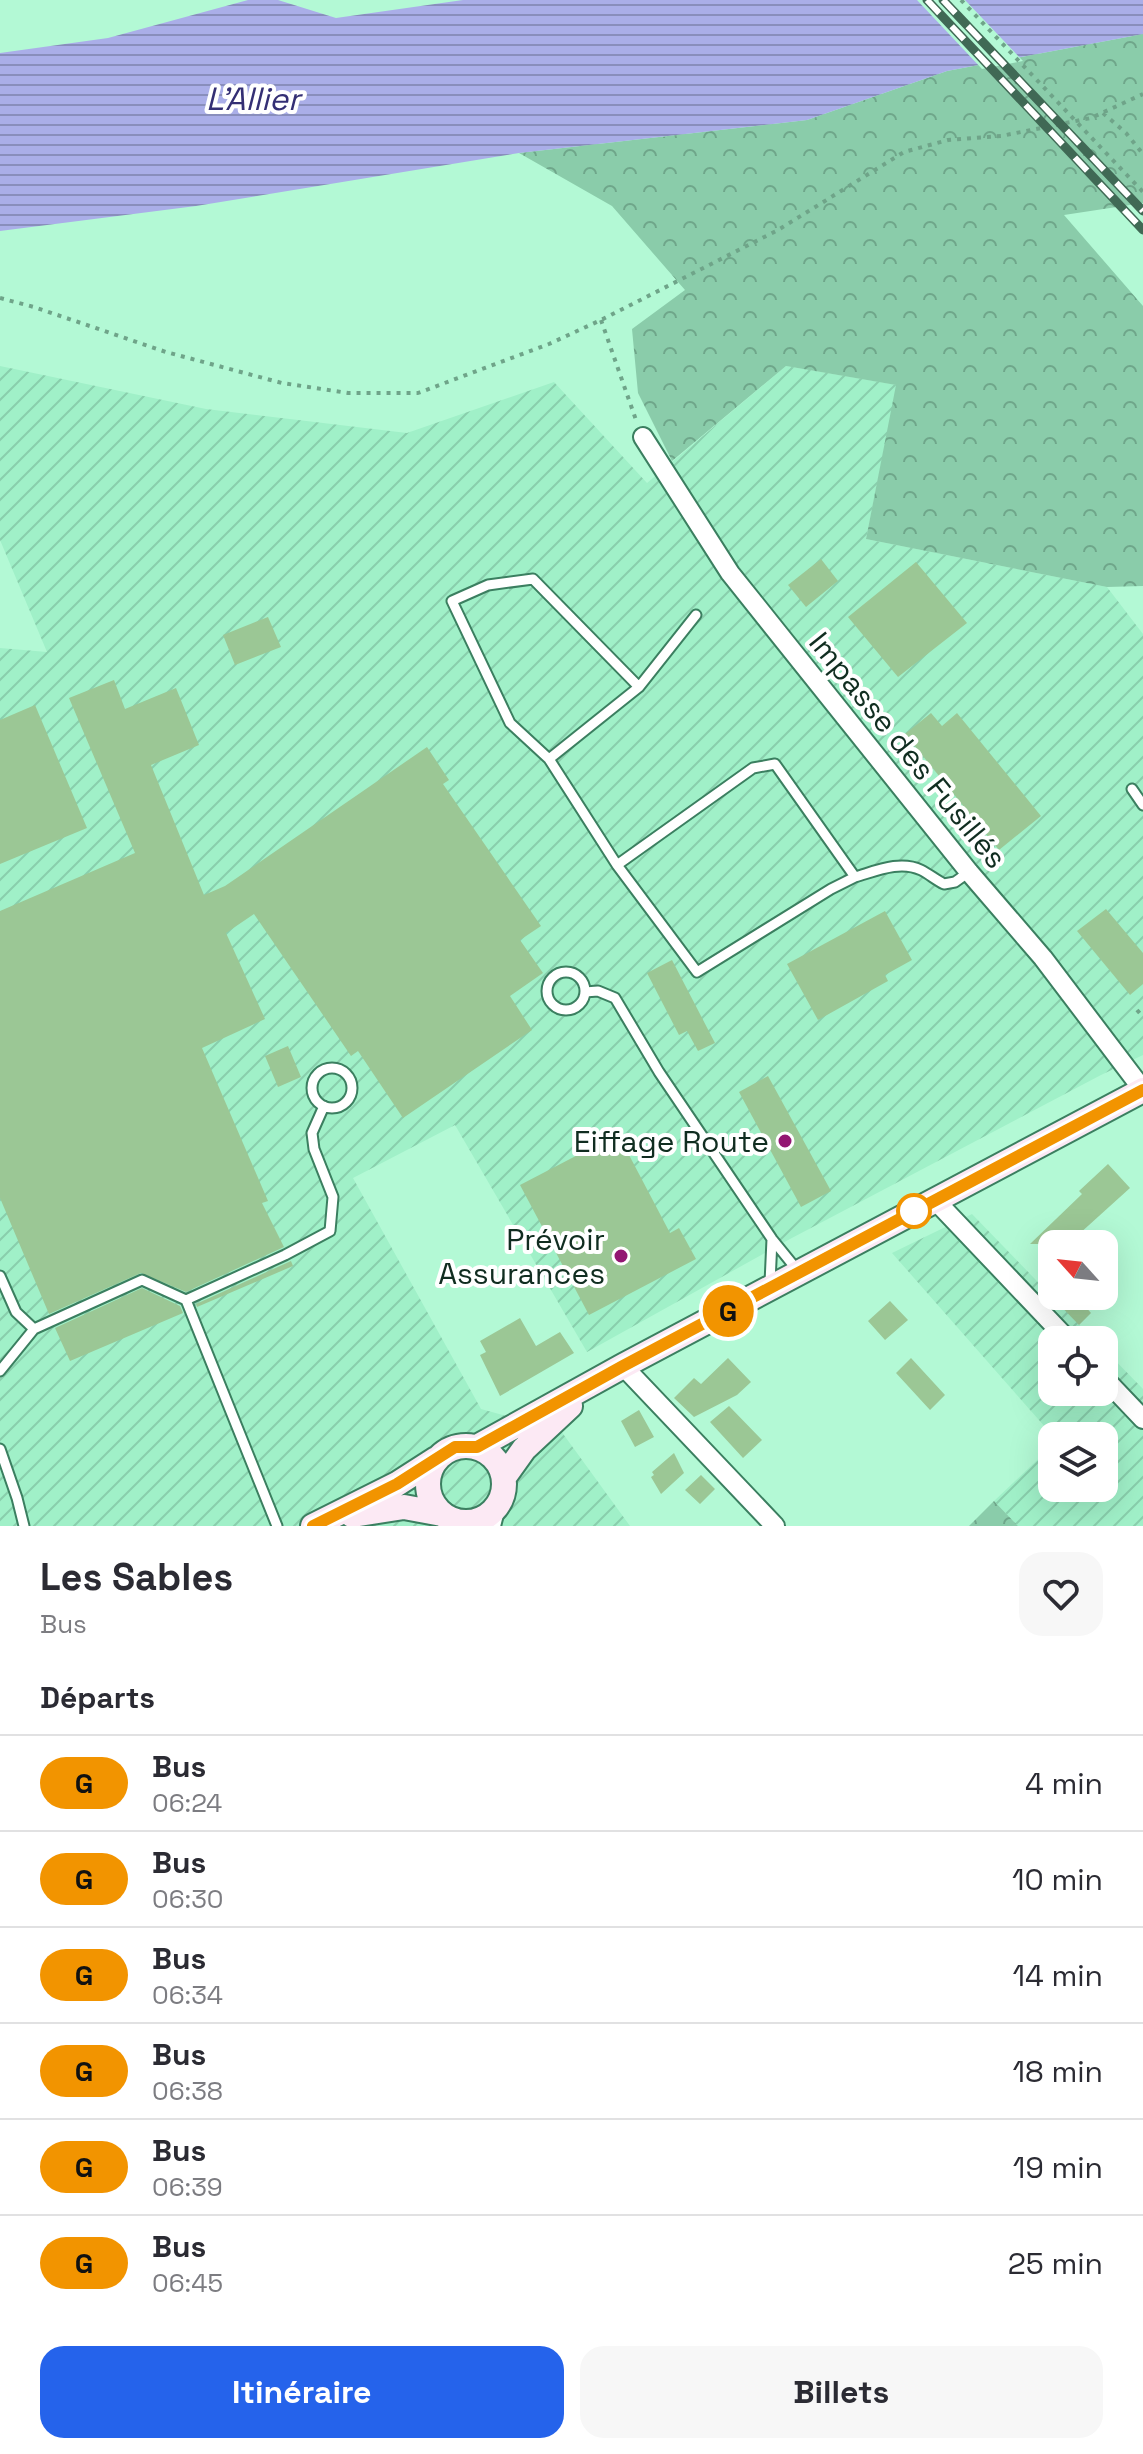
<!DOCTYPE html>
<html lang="fr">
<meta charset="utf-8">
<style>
:root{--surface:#fff;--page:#f7f7f7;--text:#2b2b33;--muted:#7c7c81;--line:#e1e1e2;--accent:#2563eb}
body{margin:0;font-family:"Space Grotesk",sans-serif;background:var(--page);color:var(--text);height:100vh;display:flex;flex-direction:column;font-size:30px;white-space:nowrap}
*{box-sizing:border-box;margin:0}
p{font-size:26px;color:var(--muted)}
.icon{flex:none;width:44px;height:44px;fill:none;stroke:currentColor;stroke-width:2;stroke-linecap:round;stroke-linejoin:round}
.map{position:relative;height:1526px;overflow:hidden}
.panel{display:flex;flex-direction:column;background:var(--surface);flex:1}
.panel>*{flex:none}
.badge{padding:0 16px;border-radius:26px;font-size:28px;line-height:52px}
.needle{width:52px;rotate:297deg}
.fabs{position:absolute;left:1038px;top:1230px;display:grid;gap:16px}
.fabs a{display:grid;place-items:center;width:80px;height:80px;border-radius:16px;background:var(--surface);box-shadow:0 8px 32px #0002;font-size:40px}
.map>.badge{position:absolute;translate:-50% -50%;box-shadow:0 0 0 4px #fff}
h2{padding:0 40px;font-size:30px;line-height:72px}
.round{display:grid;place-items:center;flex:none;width:84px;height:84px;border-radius:24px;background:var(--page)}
.overview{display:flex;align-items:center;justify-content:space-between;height:136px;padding:0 40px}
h1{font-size:38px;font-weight:600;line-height:60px}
.button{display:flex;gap:16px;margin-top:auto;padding:16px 40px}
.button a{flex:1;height:92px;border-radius:24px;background:var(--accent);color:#fff;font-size:32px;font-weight:600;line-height:92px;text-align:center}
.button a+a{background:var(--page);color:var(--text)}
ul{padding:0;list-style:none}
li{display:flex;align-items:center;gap:24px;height:96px;padding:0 40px;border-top:2px solid var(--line)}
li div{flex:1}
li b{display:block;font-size:30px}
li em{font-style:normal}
li .badge{min-width:88px;font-weight:700;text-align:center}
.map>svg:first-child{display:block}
</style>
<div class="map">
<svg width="1143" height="1526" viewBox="0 0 1143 1526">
<defs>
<pattern id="industrial-furrows" width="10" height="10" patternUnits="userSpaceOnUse" patternTransform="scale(2)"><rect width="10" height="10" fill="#a0f0c8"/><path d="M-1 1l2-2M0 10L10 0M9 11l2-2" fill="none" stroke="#89ceac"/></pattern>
<pattern id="forest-crowns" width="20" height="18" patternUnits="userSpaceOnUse" patternTransform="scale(2)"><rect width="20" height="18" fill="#8accaa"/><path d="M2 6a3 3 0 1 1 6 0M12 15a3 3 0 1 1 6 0" fill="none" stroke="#6fa68a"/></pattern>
<pattern id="water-rules" width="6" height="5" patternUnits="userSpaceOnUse" patternTransform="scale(2)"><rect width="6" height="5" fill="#aaaee8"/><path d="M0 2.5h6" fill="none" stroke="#898ebc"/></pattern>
</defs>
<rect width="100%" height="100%" fill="#b3f9d5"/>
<path fill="url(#industrial-furrows)" d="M0,366L206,409L407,433L554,382L647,483L786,366L897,385L866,539L1107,587L1143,634V1055L1101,1075L790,1239L587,1352L455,1125L353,1178L481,1409L561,1431L630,1526H0V648L47,652L0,540Z
M972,1214L1094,1340H1052V1392H1104V1349L1143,1389V1526H1018L994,1501L1052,1446V1488H1104V1436H1053L892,1253Z"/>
<path fill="url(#forest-crowns)" d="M1143,34V203L1064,215L1143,306V586L1107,587L866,539L896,385L786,366L672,461L638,393L632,329L685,290L612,206L519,153L807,120L947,71Z
M994,1501L1018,1526H969Z"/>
<path fill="url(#water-rules)" d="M248,0H278L336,18L463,0H1143V34L947,71L807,120L519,153L196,206L0,231V53L108,38Z"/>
<path fill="#b3f9d5" d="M917,0H965L1023,61L982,69Z"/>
<path fill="#9bc795" d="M821,559L838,581L806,607L788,585Z
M916,562L967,623L898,677L848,617Z
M268,617L281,647L235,665L223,635Z
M114,680L125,709L176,688L199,745L151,765L204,895L225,886L427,747L449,780L443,784L541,926L520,940L543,973L510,996L532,1030L403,1118L358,1051L351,1056L254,914L226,933L265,1019L202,1048L268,1201L262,1203L284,1247L186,1292L141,1273L49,1314L0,1198V911L135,853L69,698Z
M35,705L87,828L0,864V720Z
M931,713L942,726L957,713L1041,816L999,850L905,734Z
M1106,909L1143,953V984L1130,995L1077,931Z
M885,911L912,960L885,975L888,981L818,1020L787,964Z
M672,960L715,1043L698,1051L687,1031L679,1035L647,973Z
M288,1046L301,1077L278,1087L265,1056Z
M768,1076L831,1191L801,1207L739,1092Z
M618,1134L670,1233L679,1228L696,1259L589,1315L520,1185Z
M1108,1164L1130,1188L1068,1244H1030L1082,1194L1079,1191Z
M291,1261L293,1266L197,1307L196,1304Z
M142,1288L180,1306L183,1313L70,1361L55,1328Z
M1051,1296H1076L1091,1313L1079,1325Z
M890,1301L908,1320L885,1340L868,1321Z
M520,1318L536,1346L560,1332L574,1353L500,1396L480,1355L486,1352L480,1341Z
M728,1358L751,1382L737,1395L694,1417L674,1398L694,1378L701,1384Z
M911,1358L945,1395L930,1410L896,1373Z
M729,1406L762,1440L743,1458L710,1422Z
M639,1410L654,1437L635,1447L621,1421Z
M674,1453L684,1473L661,1494L651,1477L654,1475L652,1472Z
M701,1475L715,1489L700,1504L685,1490Z"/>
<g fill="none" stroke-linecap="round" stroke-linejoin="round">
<g stroke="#3b7f60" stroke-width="13">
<path id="lane" d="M549,759L510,723L452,601L488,585L533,579L639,687
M1132,789L1143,805
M617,865L753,768L775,764L855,877L831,889L697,972L617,865L549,759L639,687L696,615
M855,877C876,871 900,860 921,870C929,874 936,880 944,884L955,882L969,872
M547 991a19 19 0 1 1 38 0a19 19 0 1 1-38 0Z
M585,992L598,991L615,998L659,1072L772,1239L798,1271
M312 1088a20 20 0 1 1 40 0a20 20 0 1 1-40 0Z
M0,1276L16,1312L34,1329L0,1371
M770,1283L772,1239
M186,1300L285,1255L330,1231L333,1197L314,1149L312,1133L324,1106
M34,1329L142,1280L186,1300L277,1526
M0,1449L17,1498L24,1526"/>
</g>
<g stroke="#3b7f60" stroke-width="22">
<path id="street" d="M643,437L730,573L969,872L1043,958L1143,1090
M935,1200L1068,1340
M623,1366L775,1526
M1104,1378L1143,1419
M455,1521L456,1526
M491,1526L495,1510"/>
</g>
<g stroke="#3b7f60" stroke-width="28">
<path id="secondary" d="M428 1484a38 38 0 1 1 76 0a38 38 0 1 1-76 0Z
M477,1447L623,1366L1143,1090
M504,1477L524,1449L570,1406
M352,1515L404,1507L442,1514
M313,1526L397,1484L436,1459"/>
</g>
<path stroke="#6fa489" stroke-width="4" stroke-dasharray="4 6" stroke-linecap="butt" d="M1103,113L1126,133L1143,154
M0,298L34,307L166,352L282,383L348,393H418L549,344L601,320L778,230L904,152L948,140L1001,136L1091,118L1143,94
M601,320L636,420
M1137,1010L1143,1017"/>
<use href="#lane" stroke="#fff" stroke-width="9"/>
<use href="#street" stroke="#fff" stroke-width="18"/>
<use href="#secondary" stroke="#fce9f4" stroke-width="24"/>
<g stroke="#406955" stroke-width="9">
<path id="rail" d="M927,0L1143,230
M943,0L1143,211"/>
</g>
<use href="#rail" stroke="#fff" stroke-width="6" stroke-dasharray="18" stroke-linecap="butt"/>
<path stroke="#6fa489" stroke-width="4" stroke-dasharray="4 6" stroke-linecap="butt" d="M961,0L1143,192"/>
</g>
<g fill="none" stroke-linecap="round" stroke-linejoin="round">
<g stroke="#fff" stroke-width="18">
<path id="line" d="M313,1526L397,1484L455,1447H477L623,1366L1143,1090"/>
</g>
<use href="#line" stroke="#f29400" stroke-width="12"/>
</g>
<g fill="#931772" stroke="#fff" stroke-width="3">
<circle cx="785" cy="1141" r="8"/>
<circle cx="621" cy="1256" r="8"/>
</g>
<circle fill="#fff" stroke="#f29400" stroke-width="4" cx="914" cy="1211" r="16"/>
<g text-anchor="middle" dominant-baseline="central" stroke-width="8" stroke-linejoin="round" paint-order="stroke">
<g font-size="30" fill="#102d20" stroke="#fff">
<text transform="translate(908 750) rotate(51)">Impasse des Fusillés</text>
</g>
<g font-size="30" fill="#102d20" stroke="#fff" text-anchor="end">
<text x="769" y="1141">Eiffage Route</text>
<text x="605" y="1239">Prévoir<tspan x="605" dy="34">Assurances</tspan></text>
</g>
<g font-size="32" font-style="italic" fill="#342f74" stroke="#fff">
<text x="253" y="99">L'Allier</text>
</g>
</g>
</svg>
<div class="fabs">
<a><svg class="needle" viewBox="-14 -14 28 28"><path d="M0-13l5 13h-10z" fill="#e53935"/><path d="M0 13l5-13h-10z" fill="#7c7c81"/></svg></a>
<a><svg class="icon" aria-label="locate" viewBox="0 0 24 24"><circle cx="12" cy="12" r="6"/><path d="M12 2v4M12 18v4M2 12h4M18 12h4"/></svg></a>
<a><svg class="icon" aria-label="layers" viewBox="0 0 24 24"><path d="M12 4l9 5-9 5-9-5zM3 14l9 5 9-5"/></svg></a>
</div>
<b class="badge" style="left:728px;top:1311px;background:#f29400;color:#111">G</b>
</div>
<section class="panel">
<div class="overview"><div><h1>Les Sables</h1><p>Bus</p></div><a class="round"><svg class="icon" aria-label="heart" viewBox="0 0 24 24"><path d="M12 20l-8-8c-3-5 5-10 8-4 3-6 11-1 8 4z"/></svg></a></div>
<h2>Départs</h2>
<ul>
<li><span class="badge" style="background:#f29400;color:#111">G</span><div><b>Bus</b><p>06:24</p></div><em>4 min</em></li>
<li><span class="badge" style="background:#f29400;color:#111">G</span><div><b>Bus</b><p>06:30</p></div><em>10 min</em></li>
<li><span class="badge" style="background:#f29400;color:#111">G</span><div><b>Bus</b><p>06:34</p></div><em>14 min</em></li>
<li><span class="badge" style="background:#f29400;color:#111">G</span><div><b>Bus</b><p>06:38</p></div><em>18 min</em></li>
<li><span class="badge" style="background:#f29400;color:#111">G</span><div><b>Bus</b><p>06:39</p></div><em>19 min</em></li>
<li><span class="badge" style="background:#f29400;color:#111">G</span><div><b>Bus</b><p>06:45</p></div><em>25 min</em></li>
</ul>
<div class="button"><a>Itinéraire</a><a>Billets</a></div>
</section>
